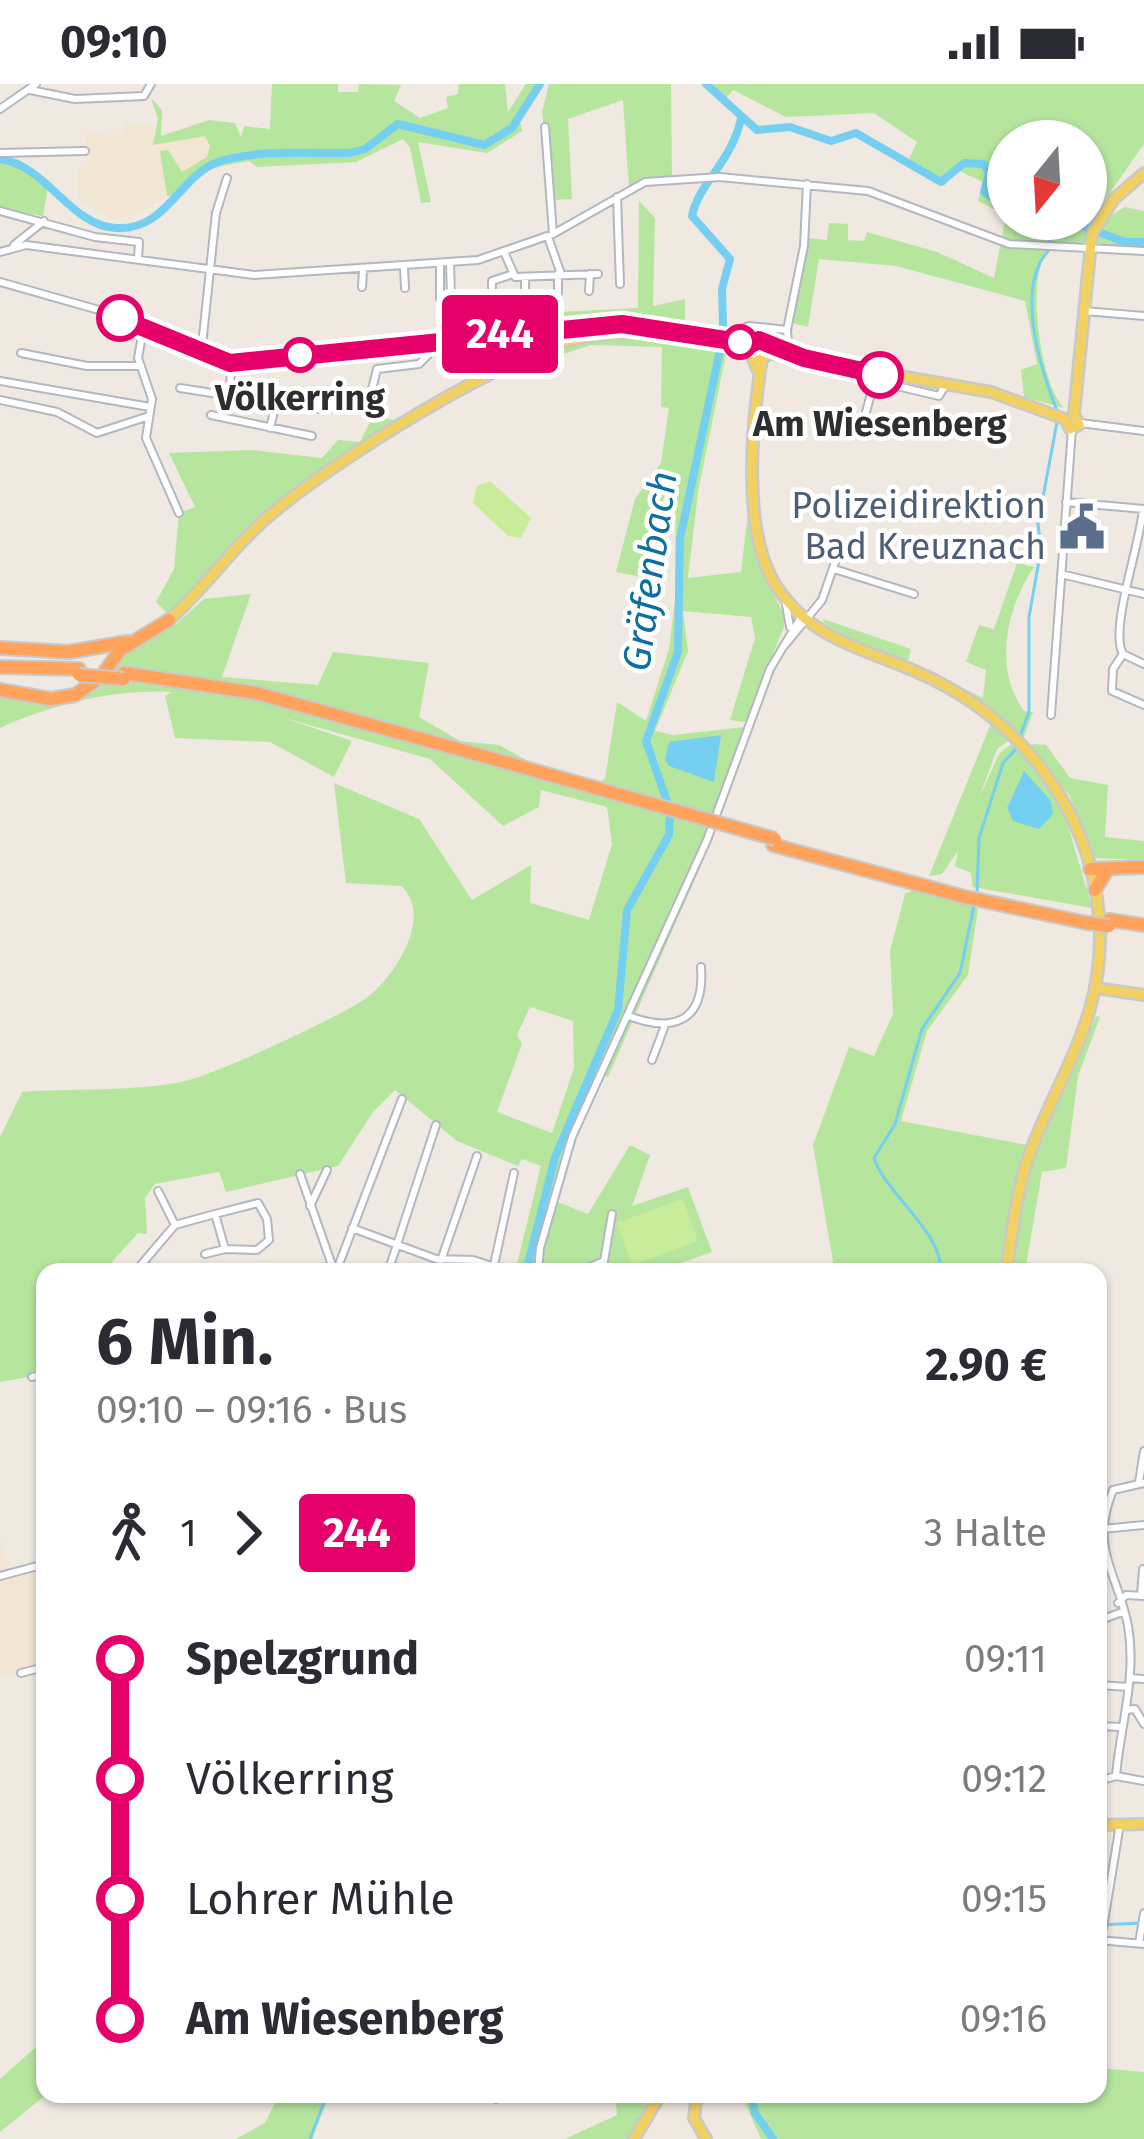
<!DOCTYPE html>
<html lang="de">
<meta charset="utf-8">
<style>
:root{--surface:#fff;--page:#f2f2f3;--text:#2b2b33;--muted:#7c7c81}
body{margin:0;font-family:"Fira Sans",sans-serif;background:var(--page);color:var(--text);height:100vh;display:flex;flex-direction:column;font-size:45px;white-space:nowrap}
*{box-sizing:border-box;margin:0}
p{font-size:39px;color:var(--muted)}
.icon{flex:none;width:66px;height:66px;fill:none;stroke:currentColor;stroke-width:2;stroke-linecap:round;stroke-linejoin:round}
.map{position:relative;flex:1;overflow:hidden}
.panel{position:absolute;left:36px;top:1179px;width:1071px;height:840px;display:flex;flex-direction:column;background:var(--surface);border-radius:24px;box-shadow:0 3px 9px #0004}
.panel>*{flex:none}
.badge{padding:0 24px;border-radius:9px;font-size:42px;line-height:78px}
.needle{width:78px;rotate:198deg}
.buttons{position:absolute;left:987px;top:36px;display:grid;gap:24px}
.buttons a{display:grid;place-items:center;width:120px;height:120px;border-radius:50%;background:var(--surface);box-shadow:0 3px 9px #0004;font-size:60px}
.map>.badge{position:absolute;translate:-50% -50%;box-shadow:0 0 0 6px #fff}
.legs{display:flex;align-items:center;gap:18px;height:132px;padding:0 60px;font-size:39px}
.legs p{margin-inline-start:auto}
.head{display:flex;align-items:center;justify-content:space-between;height:204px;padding:0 60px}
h1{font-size:66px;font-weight:700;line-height:90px}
ul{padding:0 60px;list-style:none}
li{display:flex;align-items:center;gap:42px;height:120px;font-size:45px}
li i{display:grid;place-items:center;width:18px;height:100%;margin:0 15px;background:currentColor}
li i::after{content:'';width:30px;height:30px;margin:-15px;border:9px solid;border-radius:50%;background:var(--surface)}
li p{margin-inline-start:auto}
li:first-child i{background:linear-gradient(#0000 50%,currentColor 0)}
li:last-child i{background:linear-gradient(currentColor 50%,#0000 0)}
.status{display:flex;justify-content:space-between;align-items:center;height:84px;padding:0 60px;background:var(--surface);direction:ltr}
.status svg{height:33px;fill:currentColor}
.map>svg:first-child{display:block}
</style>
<div class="status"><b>09:10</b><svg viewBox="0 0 49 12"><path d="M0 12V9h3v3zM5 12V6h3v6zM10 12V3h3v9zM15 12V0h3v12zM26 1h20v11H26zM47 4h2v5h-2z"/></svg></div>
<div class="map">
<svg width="1144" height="2055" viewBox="0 0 1144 2055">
<rect width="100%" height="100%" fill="#efe9e1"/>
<path fill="#f0e6d1" d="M210,38L225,74L138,130L112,135L78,115V84L87,83L86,50L123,51L124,39L153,41L154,63Z
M0,1456L8,1485L45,1476V1583L0,1592Z"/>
<path fill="#b6e59e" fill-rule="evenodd" d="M272,0H338V8H358L359,0L401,1L394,17L420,34L448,24L446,13L458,10L459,0H505L508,28L526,0H543L520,37L522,47L487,69L418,58L431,118L421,119L410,63L403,55L356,78L257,83L249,77C222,82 199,83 185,109L167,112L160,67L168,66L182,88L207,73L210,62L205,52L153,61L158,35L151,14L162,26L161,52L209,36L235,39L241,53L244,42L270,45Z
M549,0H671L672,96H648L629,104L623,16L568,35L572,115L553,116L542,28Z
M711,0H1144V60L1100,123L1087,159L1056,158C1052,167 1044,171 1041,181C1029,217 1043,303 1064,324L1024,313L1021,286L1037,280L1025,217L896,182L819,175L808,243L792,239L808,154L827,156L829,139L848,140V156L864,157L867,148L937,168L994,194L1006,131L978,117L983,98L957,86L944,102L906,82L917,58L874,29L786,33L733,6L726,14ZM1008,57H1086V135H1008Z
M0,78L28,86L48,103L43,132L0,125Z
M639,117L655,134L653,222L685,215V238L632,232L559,241V228L638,224Z
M1125,123L1144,127V164L1095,159L1106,134Z
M630,254L682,258L726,270L698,408L688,494L741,488L748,429L760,484L784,531V543L745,638L730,636L755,554L751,533L683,527L688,567L655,647L673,651L745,643L707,748L713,754L608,993L601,990L569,1051L550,1115L588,1130L630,1061L650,1071L632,1122L688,1103L712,1168L655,1188H515L541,1082L522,1075L518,1082L457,1057L395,1006L373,1028L338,1082L226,1108L219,1088L155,1100L145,1114L147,1150L138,1149L103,1188H45V1290L0,1298V1053L22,1008C67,1004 140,1008 185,997C217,990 332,936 362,917C391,899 436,832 401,802L346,799L334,699L419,735L472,816L531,781L530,819L589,836L612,760L607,723L541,706L539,723L503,742L430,675L281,633L352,657L334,693L270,658L175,654L165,612L172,608C113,605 54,620 0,644V607L66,616L121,567L173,543L204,515L251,510L222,593L318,601L333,568L429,579L419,633L460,657L499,661L542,685L598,699L605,695L617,618L646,637L669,565L675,516L676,402L670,400L649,447L642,493L616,488L635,415L661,379L669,324L661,323L662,263L591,261L524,283L522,278L591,257ZM530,923L573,937L574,984L552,1049L497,1028L522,960L517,951Z
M374,330L402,339L256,435L168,530L156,518L174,485L179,429L195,423L169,369L251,366L322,374L338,356L360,358Z
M1017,479L1034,483C1005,526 994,586 1024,627L1033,628L1023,655L948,598L858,562L824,539L823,535L911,565L908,578L983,614L986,586L966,578L979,541L994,545Z
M992,637L1011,655L997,665L979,714L999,670L1014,658L1063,724L1092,824L973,803L971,789L955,782L958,767L942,790L929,792Z
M1033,660L1046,661L1070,694L1108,701L1105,753L1144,757V776L1094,774L1070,712L1030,663Z
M913,806L978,824L968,891L927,947L901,1037L1027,1061L1014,1099L999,1188H840L833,1178L813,1061L849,963L874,972L893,930L890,867L905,810Z
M1096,932L1100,933L1078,992L1066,1084L1042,1088L1025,1188H1010L1029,1082Z
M45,1955L47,2010L0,2048V1995Z
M1098,1984L1144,1988V2055H761L741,2010H1098Z
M279,2010H330L312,2055H236L265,2039Z
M615,2010H656L630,2055H565L617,2031Z"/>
<path fill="#c9ec9a" d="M490,397L531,434L521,454L508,452L473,419L477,402Z
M683,1115L698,1157L632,1181L617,1139Z"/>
<path fill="#75cff0" d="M721,651L714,698L669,682L665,675L669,658Z
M1024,687L1051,717L1053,730L1039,745L1013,737L1007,724Z"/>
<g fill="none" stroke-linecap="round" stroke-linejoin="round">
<path stroke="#75cff0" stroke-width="3" d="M1048,135L1050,165C1014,201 1040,283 1056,324
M977,808L979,754L1003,679L1015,666L1029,628V533L1041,465L1038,440L1057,338
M939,1188C948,1154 885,1109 874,1074L895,1040L922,945L960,889L975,817
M1098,1841L1142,1839
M310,2055L327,2010"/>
<path stroke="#75cff0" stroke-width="8" d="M706,0L757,46L790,43L831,57L856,49L941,98L964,79L984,80L989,89L984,108L1008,123
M0,75C48,82 69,141 116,144C168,147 179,90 221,77C260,65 310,70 350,69L365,65L398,40L484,61L512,44L540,0
M1064,135L1125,158H1144
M723,242L722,205L730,175L692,132C699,98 730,81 741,35
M526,1188L555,1073L618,926L627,826L669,751L670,726L646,657L678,568L680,455L720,266
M751,2010L755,2029L773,2055"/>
<g stroke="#b4b7c1" stroke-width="10">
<path id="minor" d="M30,6L75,15L144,12L151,0
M0,25L36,0
M545,43L553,150
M0,69L85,67
M617,113L620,200
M0,127L95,153L139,158L138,174
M548,153L561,190
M14,161L44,137
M0,168L26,161L254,191L478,176L553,150L645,98L720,93L868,107L1009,160L1144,167
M505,170L515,193L598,190
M450,178L451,214H466
M404,184L405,204
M558,190V209
M0,198L106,228L230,279L428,255L622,240L695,250
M362,203L363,186
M492,203V197L510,191
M589,207L590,190
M525,210V193
M440,215V179
M1084,227L1144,232
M626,238L637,234L728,250L749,242L787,246L804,162L807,100
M143,246L138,274L152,315L146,354L179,429
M768,246L771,258L788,267
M787,246L788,259
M21,269L87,282H141
M201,271L216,129L227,94
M0,297L150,323
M180,304L314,325L346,323
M230,309L231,279
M0,316L57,328L97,349L146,333
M367,325L377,285L419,280L428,271V255
M211,331L312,352
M863,339L872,306L880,298L939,312L945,302
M1080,339L1144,347
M270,344L276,319
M1066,418L1144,425
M1143,425C1140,462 1109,545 1123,570L1144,580
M834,485L914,510
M1061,490L1144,510
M785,515L790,543
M784,562L822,516L840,464
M1123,570L1113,585L1112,607L1144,621
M1051,631L1072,345
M629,932C673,949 705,938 701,883
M652,976L664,944
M300,1090L334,1187
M158,1107L175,1141
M310,1122L327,1086
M352,1144L436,1175L473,1176L511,1188
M205,1170L225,1165
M494,1181L514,1089
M135,1188L175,1141L215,1130L225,1165L257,1166L269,1156L267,1135L258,1119L215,1130
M336,1188L402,1015
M388,1188L436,1041
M437,1188L477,1072
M538,1188L540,1164L572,1053L707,756L770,585L801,533
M578,1188L604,1177L612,1130
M32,1293L45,1290
M1139,1398L1144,1367
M1102,1445L1144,1441
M0,1492L45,1480
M1141,1511L1143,1485
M1118,1519L1126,1511L1144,1512
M1098,1537L1122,1528
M21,1589L45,1583
M1130,1594L1144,1595
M1098,1601L1128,1603
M1126,1626L1135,1625L1144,1640
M1098,1642L1120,1643
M1116,1692C1120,1643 1137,1593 1128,1542C1118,1489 1089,1466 1113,1406L1144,1399
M1098,1697L1116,1692L1144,1697
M1103,1844L1120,1740
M1098,1856L1144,1860
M1139,1859L1144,1829
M496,2015L499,2010"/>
</g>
<g stroke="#c9c9c9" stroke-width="14">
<path id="major" d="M749,265L762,257L766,272
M768,269L991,308L1065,335
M762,274C752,338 740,452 779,506C813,556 865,565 917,588C1016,631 1089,721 1099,831C1107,926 1065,980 1032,1063C1016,1104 1013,1146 1006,1188
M1065,335L1070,345L1079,341L1074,330L1092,149L1114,115L1144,89
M169,536C203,506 229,468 263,437C327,381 513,262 596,251C647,244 700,253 749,265L757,285
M1096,904L1144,911
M1098,1741L1144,1740
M697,2010L694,2034L706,2055
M634,2055L661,2010"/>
</g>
<g stroke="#c9c9c9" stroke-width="16">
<path id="highway" d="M0,564L69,568L127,558
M0,583L79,585
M124,589L256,609L508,679
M0,606L51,615L75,611L101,593L120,566L169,536
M773,761L965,813L1087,839
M1090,785L1144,783
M1095,806L1106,788
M1109,836L1144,841"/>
</g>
<use href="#minor" stroke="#fff" stroke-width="6"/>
<use href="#major" stroke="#f2d163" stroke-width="9"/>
<use href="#highway" stroke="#ffa35c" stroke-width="12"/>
<g stroke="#c9c9c9" stroke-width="16" stroke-linecap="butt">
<path id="highway-bridge" d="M79,591L124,595
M508,679L775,755
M1087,839L1109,842"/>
</g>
<use href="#highway-bridge" stroke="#ffa35c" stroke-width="12"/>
</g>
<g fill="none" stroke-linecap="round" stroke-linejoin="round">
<g stroke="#fff" stroke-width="27">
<path id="line-1" d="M120,234L230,279L622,240L751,260L759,256L804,274L880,291"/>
</g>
<use href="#line-1" stroke="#e60069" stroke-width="18"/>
</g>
<defs>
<g id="civic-bare" transform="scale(3.6)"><path d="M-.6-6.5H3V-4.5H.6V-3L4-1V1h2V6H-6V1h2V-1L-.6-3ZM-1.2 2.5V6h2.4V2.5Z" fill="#5c6f8a" stroke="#fff" stroke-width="2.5" paint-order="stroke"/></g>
</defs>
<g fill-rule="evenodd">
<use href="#civic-bare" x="1082" y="443"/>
</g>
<g fill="#fff" stroke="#e60069" stroke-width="6">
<circle cx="120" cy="234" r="21"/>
<circle cx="740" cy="258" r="15"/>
<circle cx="300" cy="271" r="15"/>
<circle cx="880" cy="291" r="21"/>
</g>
<g text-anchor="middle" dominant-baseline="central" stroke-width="9" stroke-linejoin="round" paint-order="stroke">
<g font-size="36" font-weight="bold" fill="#2e2e2e" stroke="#fff">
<text x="300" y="314">Völkerring</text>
<text x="880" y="340">Am Wiesenberg</text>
</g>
<g font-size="36" fill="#4e5e75" stroke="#fff" text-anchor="end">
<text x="1046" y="422">Polizeidirektion<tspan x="1046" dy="41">Bad Kreuznach</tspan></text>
</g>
<g font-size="39" font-style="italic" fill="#0d6fa3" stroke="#fff">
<text transform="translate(650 487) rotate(-82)">Gräfenbach</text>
</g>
</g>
</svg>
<div class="buttons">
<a><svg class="needle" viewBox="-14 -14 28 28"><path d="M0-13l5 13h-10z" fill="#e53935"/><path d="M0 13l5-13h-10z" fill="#7c7c81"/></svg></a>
</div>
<b class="badge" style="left:500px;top:250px;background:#e60069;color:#fff">244</b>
<section class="panel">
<div class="head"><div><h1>6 Min.</h1><p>09:10 – 09:16 · Bus</p></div><b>2.90 €</b></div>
<div class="legs"><svg class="icon" aria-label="walk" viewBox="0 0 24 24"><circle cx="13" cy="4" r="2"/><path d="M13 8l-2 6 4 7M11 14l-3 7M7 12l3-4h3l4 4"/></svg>1<svg class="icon" aria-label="forward" viewBox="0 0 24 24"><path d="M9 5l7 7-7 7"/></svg><b class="badge" style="background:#e60069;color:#fff">244</b><p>3 Halte</p></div>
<ul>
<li><i style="color:#e60069"></i><b>Spelzgrund</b><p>09:11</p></li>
<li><i style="color:#e60069"></i><span>Völkerring</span><p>09:12</p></li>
<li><i style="color:#e60069"></i><span>Lohrer Mühle</span><p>09:15</p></li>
<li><i style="color:#e60069"></i><b>Am Wiesenberg</b><p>09:16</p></li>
</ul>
</section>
</div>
